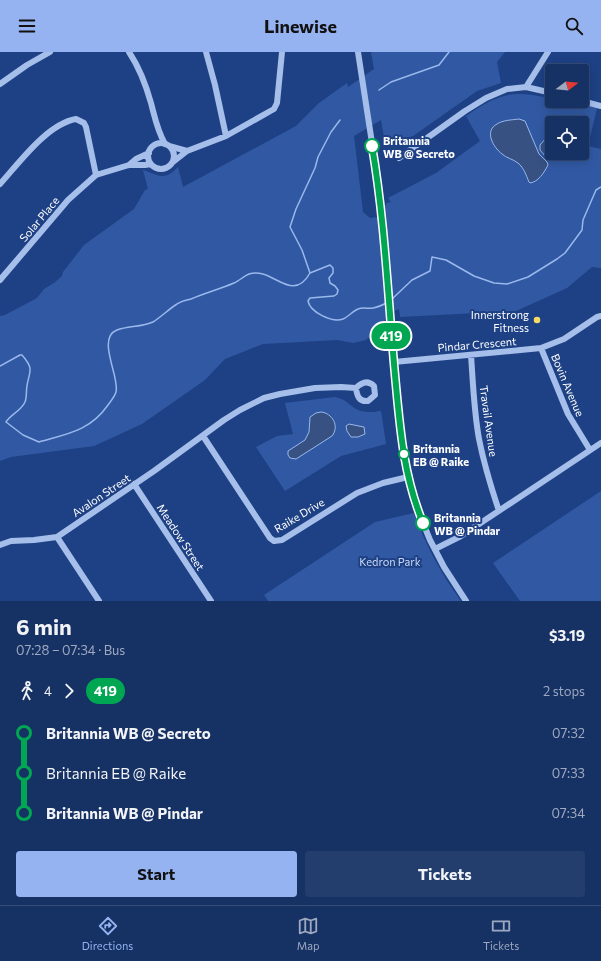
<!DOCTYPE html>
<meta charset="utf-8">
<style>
:root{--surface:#163164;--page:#233d6d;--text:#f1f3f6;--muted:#9ea9bf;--line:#354c78;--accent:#95b2f1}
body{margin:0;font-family:Commissioner,sans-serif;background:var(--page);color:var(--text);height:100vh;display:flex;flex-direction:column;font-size:15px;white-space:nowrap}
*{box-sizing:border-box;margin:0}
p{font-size:13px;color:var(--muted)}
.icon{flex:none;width:22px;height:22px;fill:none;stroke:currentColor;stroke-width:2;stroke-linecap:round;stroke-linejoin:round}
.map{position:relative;height:549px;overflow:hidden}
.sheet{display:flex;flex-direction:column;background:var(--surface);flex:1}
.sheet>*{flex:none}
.badge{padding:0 8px;border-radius:13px;font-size:14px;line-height:26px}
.needle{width:26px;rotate:74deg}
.fabs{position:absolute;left:545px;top:12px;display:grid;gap:8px}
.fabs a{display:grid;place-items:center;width:44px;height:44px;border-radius:4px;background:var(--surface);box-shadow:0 2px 10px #0003,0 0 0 1px var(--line);font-size:20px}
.map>.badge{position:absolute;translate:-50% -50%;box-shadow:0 0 0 2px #fff}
.legs{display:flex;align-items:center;gap:6px;height:44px;padding:0 16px;font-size:13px}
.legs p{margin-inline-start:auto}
.headline{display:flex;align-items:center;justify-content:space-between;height:68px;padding:0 16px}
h1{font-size:22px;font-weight:700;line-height:30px}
.cta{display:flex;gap:8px;margin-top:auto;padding:8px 16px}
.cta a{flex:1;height:46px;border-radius:4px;background:var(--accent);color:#111;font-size:16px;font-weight:700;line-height:46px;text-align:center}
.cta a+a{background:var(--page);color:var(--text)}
ul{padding:0 16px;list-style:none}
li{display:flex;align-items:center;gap:14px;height:40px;font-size:15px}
li i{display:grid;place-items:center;width:6px;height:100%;margin:0 5px;background:currentColor}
li i::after{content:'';width:10px;height:10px;margin:-5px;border:3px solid;border-radius:50%;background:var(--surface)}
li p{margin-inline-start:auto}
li:first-child i{background:linear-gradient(#0000 50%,currentColor 0)}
li:last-child i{background:linear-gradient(currentColor 50%,#0000 0)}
header{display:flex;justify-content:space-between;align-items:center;height:52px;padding:0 16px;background:var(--accent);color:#111;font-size:18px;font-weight:700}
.tab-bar{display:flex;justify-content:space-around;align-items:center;height:56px;border-top:1px solid var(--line);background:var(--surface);font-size:11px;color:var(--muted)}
.tab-bar a{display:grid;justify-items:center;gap:2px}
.tab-bar .active{color:var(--accent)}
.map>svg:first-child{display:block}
</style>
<header><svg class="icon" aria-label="menu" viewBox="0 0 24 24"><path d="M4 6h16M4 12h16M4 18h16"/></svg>Linewise<svg class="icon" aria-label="search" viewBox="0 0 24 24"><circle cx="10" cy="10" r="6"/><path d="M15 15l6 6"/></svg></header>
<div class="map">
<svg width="601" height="549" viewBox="0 0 601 549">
<rect width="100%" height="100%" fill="#1e4185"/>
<path fill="#3159a3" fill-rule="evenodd" d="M371,0H505L497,10L501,31L477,39L413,84L385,91L381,68L354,84L363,160L370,166L378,165L387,151L391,150L388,146L436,121L480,89L466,64C482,53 500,41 521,42C531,42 542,45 552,46V49H568L597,56L588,94L601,97V216L592,215L567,236L516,259L400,265L399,257L394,259L376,277L377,286H368L366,288L353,291L337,288L263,292L225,307L205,328L142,372L94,394L11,405L0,409V264L5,263L37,246L44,237L54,231L62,224L63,220L84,193L134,157L145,138L148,137L143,118C158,123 164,130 178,115L183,135L296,74L319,51L347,31L348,35L374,17ZM552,71H582V101H552Z
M335,345C348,348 348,353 358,358C366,361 374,360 381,359L386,392L341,404L285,439L256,395L277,384L293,382L285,351Z
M601,439V549H520L493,511Z
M414,461C425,492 441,522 461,549H268L264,543L375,470Z"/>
<path fill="#375183" stroke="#99b8ec" d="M519,67L525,69L539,102L547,110L548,113C544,121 538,130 530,131L529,130C526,123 524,116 518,111C513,107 506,106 502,102C493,95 484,79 497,72C503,68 512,68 519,67Z
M552,79V101H555L550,105H546L540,98V93Z
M321,360C332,361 340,374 332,384L296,407L290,406L288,403V399L305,388L309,380L310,365L316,361Z
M349,372L364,375L365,382L358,385H351L347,379L346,374Z"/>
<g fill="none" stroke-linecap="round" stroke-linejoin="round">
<path stroke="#99b8ec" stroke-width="1.5" d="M379,38L391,30L439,13L449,0
M310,221L302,198L290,175L296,157L315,116L318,105L331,80L340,68
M391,248L412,228L430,219L432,205L446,208L474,224L494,231L507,232L528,225L557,207L565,201L582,178L583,168L596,138L601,135
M0,314L20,303H22C35,318 29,319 27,334C26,339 27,345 25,350C21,359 11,362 6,370L23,383L39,390C67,382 90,379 108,353C111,349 115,344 116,340C120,325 96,286 117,278C128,274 142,275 153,270C161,265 169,257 177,252C181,249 187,248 191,247C205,241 220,237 234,231C239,229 244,224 249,222C272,214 292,253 310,221L330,213L333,216V221L329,226L330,231L335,234L338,238L337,242L334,244L310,246L308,249C310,260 332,271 343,267C348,265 353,259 358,257C362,255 369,257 373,256C379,255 383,253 388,250"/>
<path stroke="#a5beea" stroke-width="6" d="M129,0C139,15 146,33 151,51C155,66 157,78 165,92
M206,0L215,33L226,84
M358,0L378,130L401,381L408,425L414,449L430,488L444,515L466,549
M0,32L27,13L50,0
M526,35L548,0
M582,49L601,54
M148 104a13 13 0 1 1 26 0a13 13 0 1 1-26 0Z
M169,94L187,99
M399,106L465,59L486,46L507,37L526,35L552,41
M173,110L187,99L226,84L274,57L277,51L282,0
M129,113L136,107L149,101
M0,132C19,111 47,72 76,67L84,71L86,75L96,123L129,113H145L151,112
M0,228L68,148L96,123
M541,296L568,362L590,398
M471,303C473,331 474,360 479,387C484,412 491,435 499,459
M394,310L541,296L564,287L597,265L601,264
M203,384L270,486L274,489L282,488L357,441L383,431L408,425
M134,432L211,549
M57,485L99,549
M0,493L11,489L34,488L57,485L154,419L224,368L240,358L264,346L280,342L315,336L341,335L356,336C362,330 368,328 374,334L375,343L368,349C359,350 357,344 356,336
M435,497L461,484L601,391"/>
</g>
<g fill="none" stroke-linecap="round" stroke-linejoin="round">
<g stroke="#fff" stroke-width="9">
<path id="line-1" d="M372,94C385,170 388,247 395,323C400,376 403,422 423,471"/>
</g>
<use href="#line-1" stroke="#00a651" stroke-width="6"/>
</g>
<g fill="#fff" stroke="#00a651" stroke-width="2">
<circle cx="372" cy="94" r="7"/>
<circle cx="404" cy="402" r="5"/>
<circle cx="423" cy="471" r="7"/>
</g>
<circle fill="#f9dc64" stroke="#1e4185" stroke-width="1.5" cx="537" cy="268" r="4"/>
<g text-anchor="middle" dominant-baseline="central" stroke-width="4" stroke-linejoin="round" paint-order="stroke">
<g font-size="11" font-weight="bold" fill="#fff" stroke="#1e4185" text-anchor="start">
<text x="383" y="88">Britannia<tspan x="383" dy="13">WB @ Secreto</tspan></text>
<text x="413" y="396">Britannia<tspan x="413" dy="13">EB @ Raike</tspan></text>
<text x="434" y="465">Britannia<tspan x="434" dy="13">WB @ Pindar</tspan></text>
</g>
<g font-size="11" fill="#fff" stroke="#1e4185">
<text transform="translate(39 167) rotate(-50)">Solar Place</text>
<text transform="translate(477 292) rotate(-5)">Pindar Crescent</text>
<text transform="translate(568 333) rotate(67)">Bovin Avenue</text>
<text transform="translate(489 369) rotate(82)">Travail Avenue</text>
<text transform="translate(101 443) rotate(-34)">Avalon Street</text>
<text transform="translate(299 463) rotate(-31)">Raike Drive</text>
<text transform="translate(181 485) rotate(57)">Meadow Street</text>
</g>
<g font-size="11" fill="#fff" stroke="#1e4185" text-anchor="end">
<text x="529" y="262">Innerstrong<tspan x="529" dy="13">Fitness</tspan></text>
</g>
<g font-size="11" fill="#cadaf8" stroke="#1e4185">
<text x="390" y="509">Kedron Park</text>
</g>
</g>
</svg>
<div class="fabs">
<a><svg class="needle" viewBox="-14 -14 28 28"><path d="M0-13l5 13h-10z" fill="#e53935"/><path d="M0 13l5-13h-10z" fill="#9ea9bf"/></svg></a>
<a><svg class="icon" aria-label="locate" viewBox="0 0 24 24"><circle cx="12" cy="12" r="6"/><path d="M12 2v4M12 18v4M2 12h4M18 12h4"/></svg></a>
</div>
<b class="badge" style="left:391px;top:284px;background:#00a651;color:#fff">419</b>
</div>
<section class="sheet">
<div class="headline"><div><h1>6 min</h1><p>07:28 – 07:34 · Bus</p></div><b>$3.19</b></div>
<div class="legs"><svg class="icon" aria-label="walk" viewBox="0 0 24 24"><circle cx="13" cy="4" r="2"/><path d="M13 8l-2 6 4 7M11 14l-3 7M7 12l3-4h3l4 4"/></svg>4<svg class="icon" aria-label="forward" viewBox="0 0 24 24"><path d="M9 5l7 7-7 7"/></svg><b class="badge" style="background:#00a651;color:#fff">419</b><p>2 stops</p></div>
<ul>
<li><i style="color:#00a651"></i><b>Britannia WB @ Secreto</b><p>07:32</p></li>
<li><i style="color:#00a651"></i><span>Britannia EB @ Raike</span><p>07:33</p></li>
<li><i style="color:#00a651"></i><b>Britannia WB @ Pindar</b><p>07:34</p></li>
</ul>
<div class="cta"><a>Start</a><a>Tickets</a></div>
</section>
<nav class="tab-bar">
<a class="active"><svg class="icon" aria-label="directions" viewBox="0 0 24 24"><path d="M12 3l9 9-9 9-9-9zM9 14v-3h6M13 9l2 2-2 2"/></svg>Directions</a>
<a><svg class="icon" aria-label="map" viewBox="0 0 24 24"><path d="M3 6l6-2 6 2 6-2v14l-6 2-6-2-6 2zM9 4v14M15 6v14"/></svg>Map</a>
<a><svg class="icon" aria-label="tickets" viewBox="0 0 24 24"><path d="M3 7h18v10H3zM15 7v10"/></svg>Tickets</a>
</nav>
